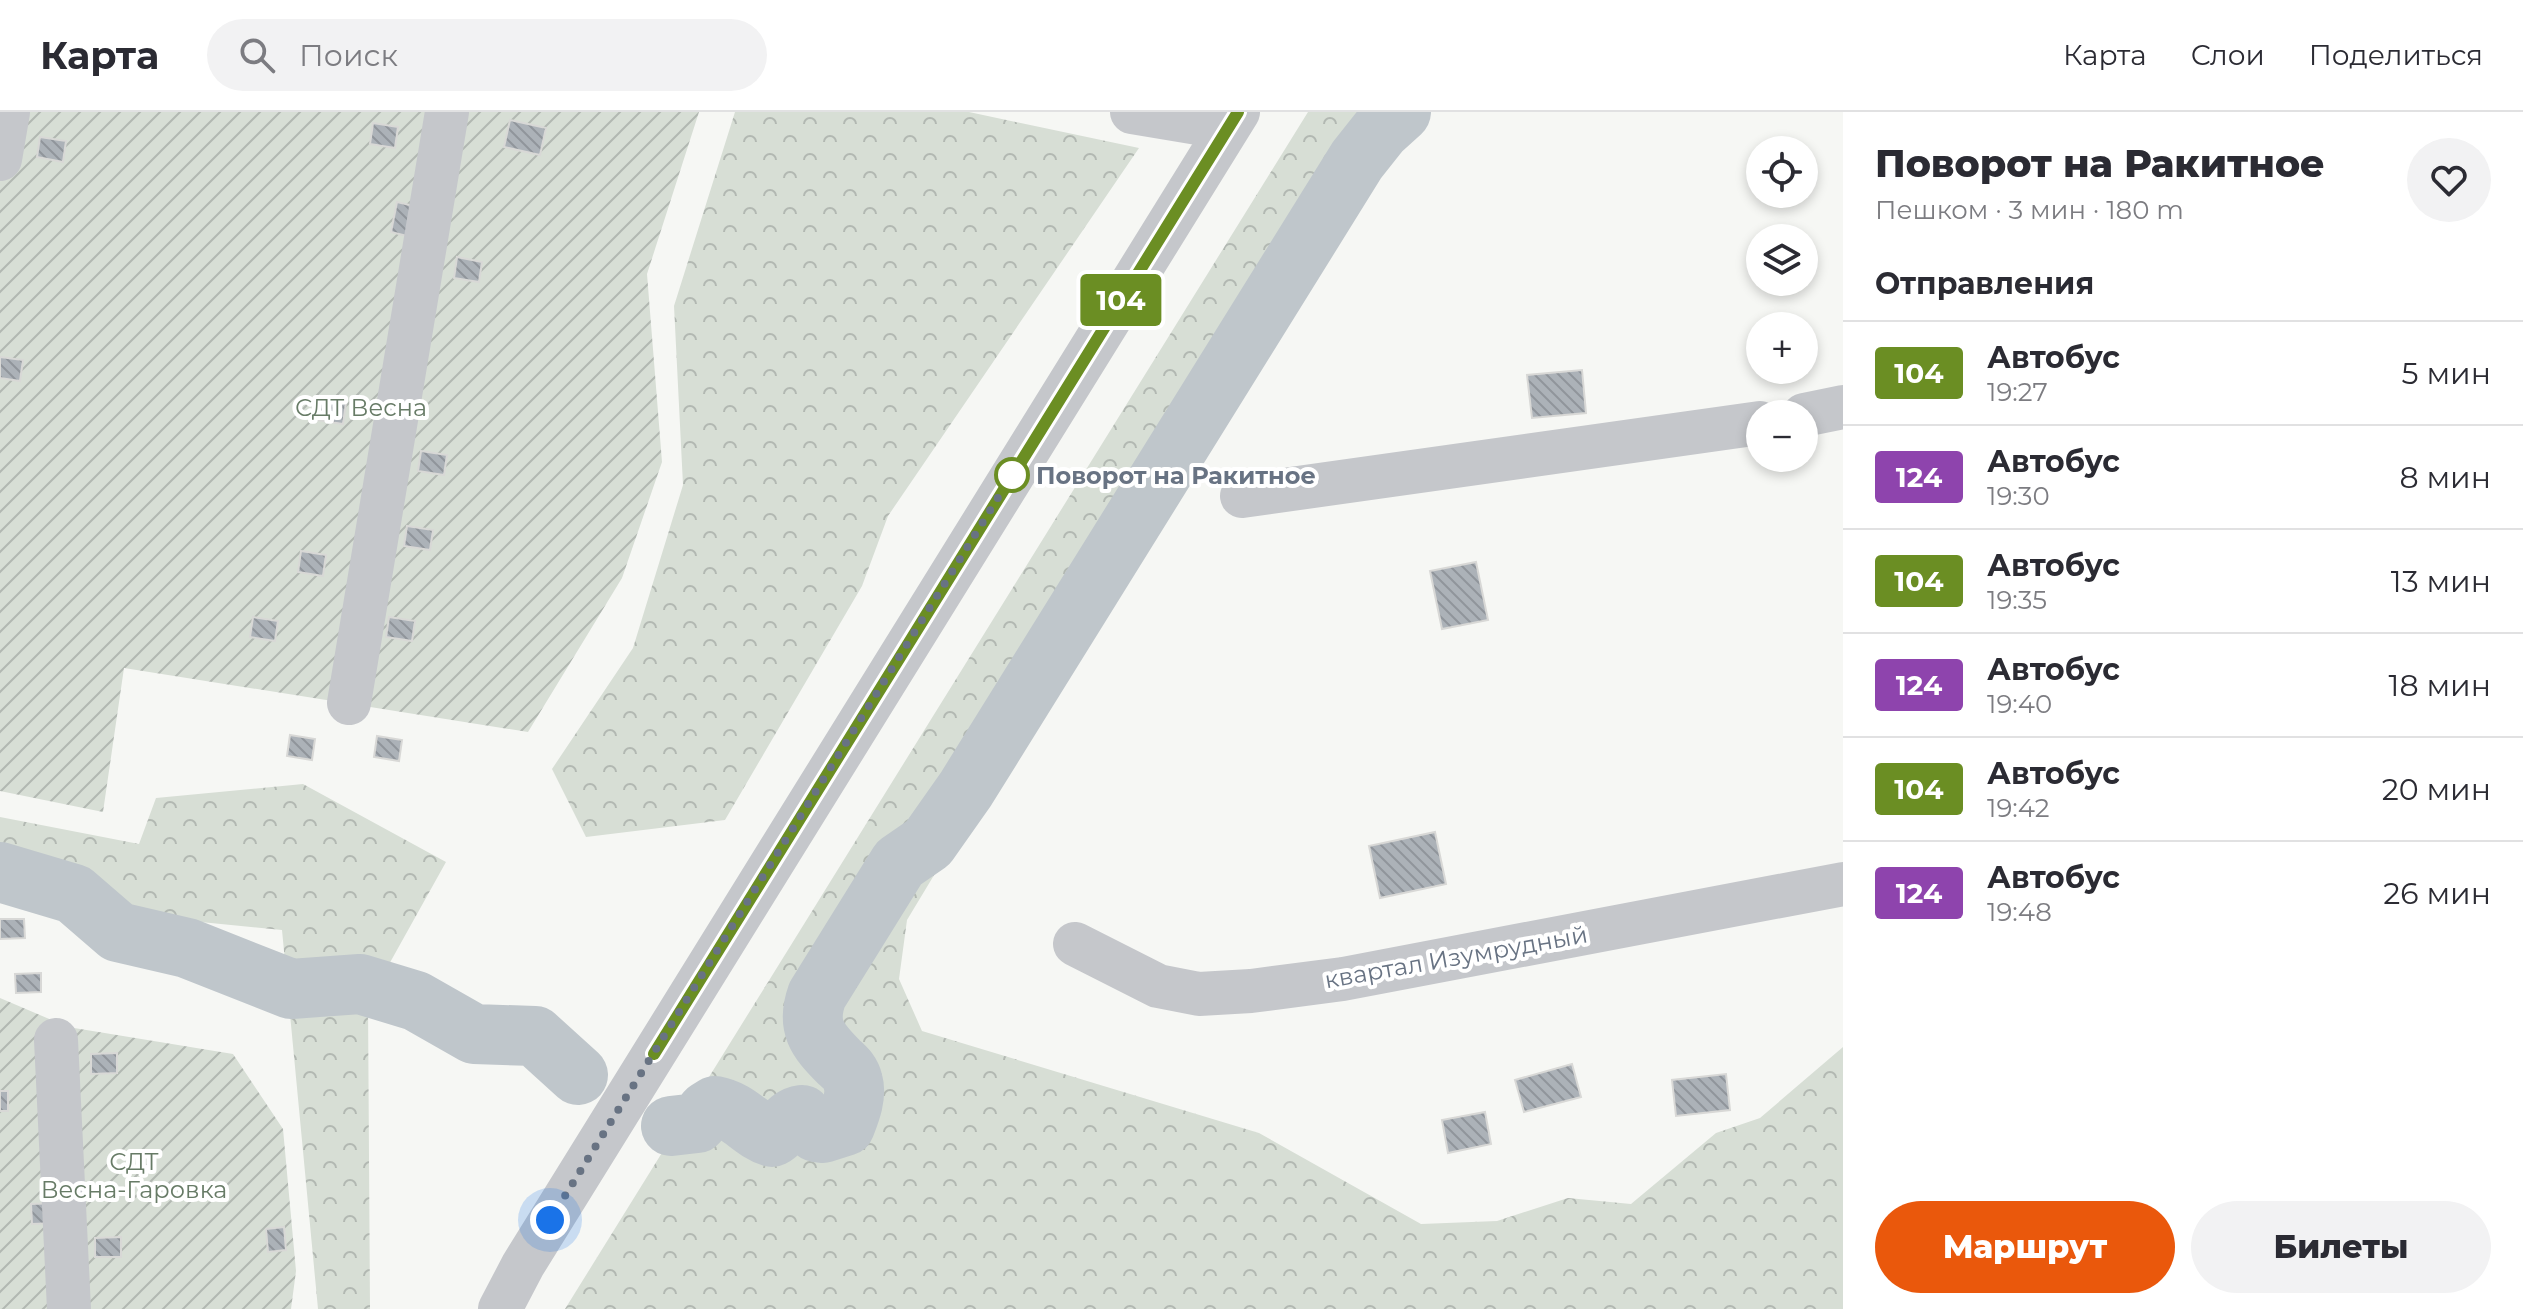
<!DOCTYPE html>
<html lang="ru">
<meta charset="utf-8">
<style>
:root{--surface:#fff;--page:#f2f2f3;--text:#2b2b33;--muted:#7c7c81;--line:#e1e1e2;--accent:#ea580c}
body{margin:0;font-family:Montserrat,sans-serif;background:var(--page);color:var(--text);height:100vh;display:flex;flex-direction:column;font-size:30px;white-space:nowrap}
*{box-sizing:border-box;margin:0}
p{font-size:26px;color:var(--muted)}
.icon{flex:none;width:44px;height:44px;fill:none;stroke:currentColor;stroke-width:2;stroke-linecap:round;stroke-linejoin:round}
.map{position:relative;flex:1;overflow:hidden}
.panel{display:flex;flex-direction:column;background:var(--surface);width:680px}
.panel>*{flex:none}
.badge{padding:0 16px;border-radius:6px;font-size:28px;line-height:52px}
.tools{position:absolute;left:1746px;top:24px;display:grid;gap:16px}
.tools a{display:grid;place-items:center;width:72px;height:72px;border-radius:50%;background:var(--surface);box-shadow:0 4px 12px #0003;font-size:40px}
.you{position:absolute;width:40px;height:40px;margin:-20px;border:6px solid #fff;border-radius:50%;background:#1a73e8;box-shadow:0 0 0 12px #1a73e833}
.map>.badge{position:absolute;translate:-50% -50%;box-shadow:0 0 0 4px #fff}
h2{padding:0 32px;font-size:30px;line-height:72px}
.round{display:grid;place-items:center;flex:none;width:84px;height:84px;border-radius:42px;background:var(--page)}
.overview{display:flex;align-items:center;justify-content:space-between;height:136px;padding:0 32px}
h1{font-size:38px;font-weight:800;line-height:60px}
.action{display:flex;gap:16px;margin-top:auto;padding:16px 32px}
.action a{flex:1;height:92px;border-radius:48px;background:var(--accent);color:#fff;font-size:32px;font-weight:800;line-height:92px;text-align:center}
.action a+a{background:var(--page);color:var(--text)}
ul{padding:0;list-style:none}
li{display:flex;align-items:center;gap:24px;height:104px;padding:0 32px;border-top:2px solid var(--line)}
li div{flex:1}
li b{display:block;font-size:30px}
li em{font-style:normal}
li .badge{min-width:88px;font-weight:700;text-align:center}
header{display:flex;align-items:center;gap:48px;box-sizing:border-box;height:112px;padding:0 40px;background:var(--surface);border-bottom:2px solid var(--line)}
header strong{font-size:38px}
nav{display:flex;gap:44px;margin-inline-start:auto;font-size:28px}
.search{width:560px;height:72px;background:var(--page);display:flex;align-items:center;gap:20px;box-sizing:border-box;padding:0 28px;border-radius:44px;color:var(--muted);font-size:30px}
main{display:flex;flex:1;min-height:0}
.map>svg:first-child{display:block}
</style>
<header>
<strong>Карта</strong>
<div class="search"><svg class="icon" aria-label="search" viewBox="0 0 24 24"><circle cx="10" cy="10" r="6"/><path d="M15 15l6 6"/></svg>Поиск</div>
<nav><a>Карта</a><a>Слои</a><a>Поделиться</a></nav>
</header>
<main>
<div class="map">
<svg width="1843" height="1197" viewBox="0 0 1843 1197">
<defs>
<pattern id="forest-crowns" width="20" height="18" patternUnits="userSpaceOnUse" patternTransform="scale(2)"><rect width="20" height="18" fill="#d7ded5"/><path d="M2 6a3 3 0 1 1 6 0M12 15a3 3 0 1 1 6 0" fill="none" stroke="#b2b8b2"/></pattern>
<pattern id="garden-furrows" width="10" height="10" patternUnits="userSpaceOnUse" patternTransform="scale(2)"><rect width="10" height="10" fill="#d7ded5"/><path d="M-1 1l2-2M0 10L10 0M9 11l2-2" fill="none" stroke="#b2b8b2"/></pattern>
<pattern id="building-back-hatch" width="6" height="6" patternUnits="userSpaceOnUse" patternTransform="scale(2)"><rect width="6" height="6" fill="#acb2b8"/><path d="M-1 5l2 2M0 0l6 6M5-1l2 2" fill="none" stroke="#90959b"/></pattern>
</defs>
<rect width="100%" height="100%" fill="#f6f7f4"/>
<path fill="url(#forest-crowns)" d="M735,0H969L1139,36L888,404L862,474L725,708L586,725L552,657L633,536L683,373L674,194Z
M1308,0H1394L907,808L899,867L922,919L1259,1021L1421,1112L1497,1109L1568,1086L1631,1092L1716,1021L1760,1006L1843,935V1197H565Z
M303,672L446,750L368,890L370,1197H318L282,818L0,790V705L139,732L156,686Z"/>
<path fill="url(#garden-furrows)" d="M0,0H699L647,162L662,350L622,466L528,620L124,556L103,700L0,679Z
M0,886L68,915L233,942L283,1017L296,1159L291,1197H0Z"/>
<g fill="none" stroke-linecap="round" stroke-linejoin="round">
<path stroke="#bfc6cb" stroke-width="60" d="M0,760L74,782L118,820L187,836L291,877L360,872L416,889L474,922L535,924L578,963
M671,1014L697,1011L707,999L715,994C741,999 750,1018 772,1025C784,1019 787,1005 802,1003L816,1020L823,1021L845,1014C850,1001 857,984 853,970C851,961 846,956 839,950C817,928 806,914 817,883L899,751L928,731L966,677L1357,48L1380,19L1401,0"/>
</g>
<path fill="url(#building-back-hatch)" stroke="#d8d8d6" stroke-width="2" d="M510,8L546,16L540,43L504,35Z
M373,11L398,15L395,36L370,32Z
M40,25L66,29L63,50L37,45Z
M397,90L418,95L411,125L391,120Z
M457,145L482,150L479,170L454,166Z
M0,245L23,248L20,269L0,266Z
M1582,258L1586,301L1532,306L1527,263Z
M320,287L346,291L343,312L317,308Z
M421,339L447,343L444,363L418,359Z
M407,414L433,418L430,438L404,434Z
M301,439L326,443L323,464L298,460Z
M1476,450L1488,508L1442,517L1430,459Z
M253,505L278,509L275,529L250,525Z
M389,505L415,509L412,529L386,525Z
M290,623L315,627L312,648L287,644Z
M377,624L402,628L399,649L374,645Z
M1435,720L1446,772L1380,786L1369,734Z
M0,807H24L25,826L0,827Z
M41,861V880L16,881L15,862Z
M117,941V961L91,962V942Z
M1572,952L1581,985L1524,1000L1515,968Z
M1726,962L1730,998L1676,1004L1672,968Z
M0,979H8V999H0Z
M1485,1000L1491,1032L1448,1041L1442,1008Z
M57,1091V1111L32,1112L31,1092Z
M284,1115L286,1138L268,1140L266,1117Z
M121,1125V1145H95V1126Z"/>
<g fill="none" stroke-linecap="round" stroke-linejoin="round">
<path stroke="#c5c7cb" stroke-width="44" d="M1132,0L1228,16
M0,47L8,0
M1804,303L1843,295
M1242,384L1760,311
M349,591L447,0
M1075,832L1158,874L1199,882L1251,879L1343,867L1843,772
M56,928L69,1197
M500,1197L523,1153L1238,0"/>
</g>
<g fill="none" stroke-linecap="round" stroke-linejoin="round">
<g stroke="#fff" stroke-width="18">
<path id="line" d="M654,942L1238,0"/>
</g>
<use href="#line" stroke="#6b8e23" stroke-width="12"/>
<path stroke="#687383" stroke-width="8" stroke-dasharray="0 14.4" d="M550,1108L1012,363"/>
</g>
<circle fill="#fff" stroke="#6b8e23" stroke-width="4" cx="1012" cy="363" r="16"/>
<g text-anchor="middle" dominant-baseline="central" stroke-width="8" stroke-linejoin="round" paint-order="stroke">
<g font-size="24" fill="#677b66" stroke="#fff">
<text x="361" y="295">СДТ Весна</text>
<text x="134" y="1049">СДТ<tspan x="134" dy="28">Весна-Гаровка</tspan></text>
</g>
<g font-size="24" font-weight="bold" fill="#687383" stroke="#fff" text-anchor="start">
<text x="1036" y="363">Поворот на Ракитное</text>
</g>
<g font-size="24" fill="#687383" stroke="#fff">
<text transform="translate(1456 845) rotate(-10)">квартал Изумрудный</text>
</g>
</g>
</svg>
<div class="tools">
<a><svg class="icon" aria-label="locate" viewBox="0 0 24 24"><circle cx="12" cy="12" r="6"/><path d="M12 2v4M12 18v4M2 12h4M18 12h4"/></svg></a>
<a><svg class="icon" aria-label="layers" viewBox="0 0 24 24"><path d="M12 4l9 5-9 5-9-5zM3 14l9 5 9-5"/></svg></a>
<a>+</a>
<a>−</a>
</div>
<div class="you" style="left:550px;top:1108px"></div>
<b class="badge" style="left:1121px;top:188px;background:#6b8e23;color:#fff">104</b>
</div>
<section class="panel">
<div class="overview"><div><h1>Поворот на Ракитное</h1><p>Пешком · 3 мин · 180 m</p></div><a class="round"><svg class="icon" aria-label="heart" viewBox="0 0 24 24"><path d="M12 20l-8-8c-3-5 5-10 8-4 3-6 11-1 8 4z"/></svg></a></div>
<h2>Отправления</h2>
<ul>
<li><span class="badge" style="background:#6b8e23;color:#fff">104</span><div><b>Автобус</b><p>19:27</p></div><em>5 мин</em></li>
<li><span class="badge" style="background:#8e44ad;color:#fff">124</span><div><b>Автобус</b><p>19:30</p></div><em>8 мин</em></li>
<li><span class="badge" style="background:#6b8e23;color:#fff">104</span><div><b>Автобус</b><p>19:35</p></div><em>13 мин</em></li>
<li><span class="badge" style="background:#8e44ad;color:#fff">124</span><div><b>Автобус</b><p>19:40</p></div><em>18 мин</em></li>
<li><span class="badge" style="background:#6b8e23;color:#fff">104</span><div><b>Автобус</b><p>19:42</p></div><em>20 мин</em></li>
<li><span class="badge" style="background:#8e44ad;color:#fff">124</span><div><b>Автобус</b><p>19:48</p></div><em>26 мин</em></li>
</ul>
<div class="action"><a>Маршрут</a><a>Билеты</a></div>
</section>
</main>
